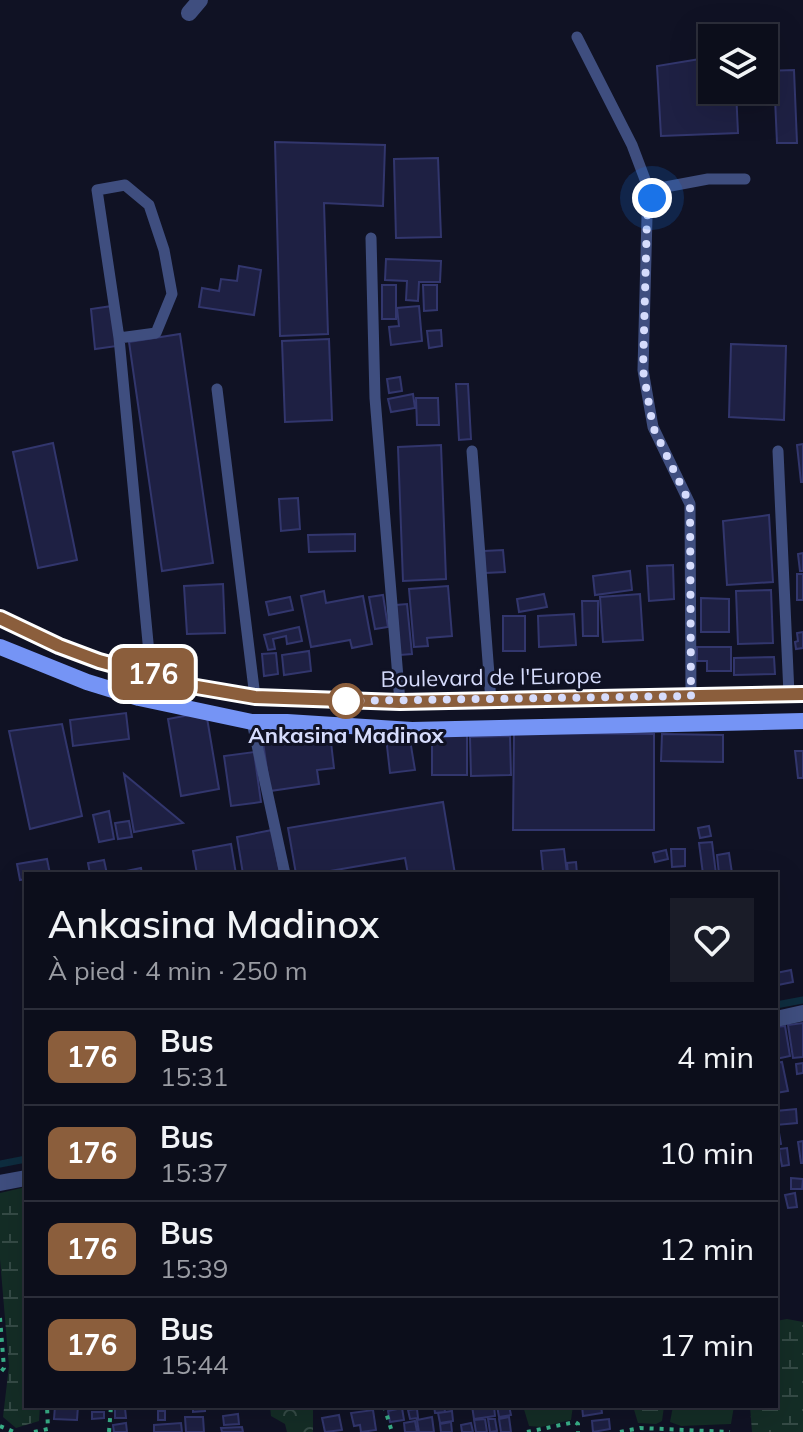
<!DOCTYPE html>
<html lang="fr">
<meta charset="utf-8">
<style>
:root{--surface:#0c0e1b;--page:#1a1c28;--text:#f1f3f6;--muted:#9a9ca3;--line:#2c2e3a}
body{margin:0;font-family:Mulish,sans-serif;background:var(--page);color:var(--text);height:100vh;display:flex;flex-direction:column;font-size:30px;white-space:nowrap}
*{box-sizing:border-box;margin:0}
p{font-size:26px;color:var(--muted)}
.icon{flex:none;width:44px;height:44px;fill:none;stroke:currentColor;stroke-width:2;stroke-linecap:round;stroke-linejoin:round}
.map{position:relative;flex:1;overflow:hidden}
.sheet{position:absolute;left:24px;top:872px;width:754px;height:536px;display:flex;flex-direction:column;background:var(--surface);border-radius:0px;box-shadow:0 8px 32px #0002,0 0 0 2px var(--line)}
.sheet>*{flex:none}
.badge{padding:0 16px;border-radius:12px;font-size:28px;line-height:52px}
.buttons{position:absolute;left:698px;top:24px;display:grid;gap:16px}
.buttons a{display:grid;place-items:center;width:80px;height:80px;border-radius:0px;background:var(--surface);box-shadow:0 8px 32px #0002,0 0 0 2px var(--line);font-size:40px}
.you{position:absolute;width:40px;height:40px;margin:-20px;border:6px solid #fff;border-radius:50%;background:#1a73e8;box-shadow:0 0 0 12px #1a73e833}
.map>.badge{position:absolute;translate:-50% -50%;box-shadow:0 0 0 4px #fff}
.round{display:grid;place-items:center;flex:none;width:84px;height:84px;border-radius:0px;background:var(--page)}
.summary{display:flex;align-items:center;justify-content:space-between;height:136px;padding:0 24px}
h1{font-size:38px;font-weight:600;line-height:60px}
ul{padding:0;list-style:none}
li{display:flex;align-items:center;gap:24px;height:96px;padding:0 24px;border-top:2px solid var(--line)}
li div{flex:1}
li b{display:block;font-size:30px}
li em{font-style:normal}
li .badge{min-width:88px;font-weight:700;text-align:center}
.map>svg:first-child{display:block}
</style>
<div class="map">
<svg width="803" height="1432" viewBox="0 0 803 1432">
<defs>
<pattern id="forest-crowns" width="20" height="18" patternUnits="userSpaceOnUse" patternTransform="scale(2)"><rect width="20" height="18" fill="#142d26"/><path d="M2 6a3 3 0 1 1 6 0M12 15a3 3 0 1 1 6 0" fill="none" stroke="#354b46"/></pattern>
<pattern id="wetland-marsh" width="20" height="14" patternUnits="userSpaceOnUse" patternTransform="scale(2)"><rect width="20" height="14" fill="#142d26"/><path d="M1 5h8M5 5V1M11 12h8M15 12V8" fill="none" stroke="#354b46"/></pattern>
</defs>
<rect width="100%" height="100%" fill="#101224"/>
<path fill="#142d26" d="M523,1406H573L571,1420L541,1427L529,1426Z
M673,1406H734L731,1424L681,1426L670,1422Z"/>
<path fill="url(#forest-crowns)" d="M270,1406H313V1432H287L285,1424L271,1416Z"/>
<path fill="url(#wetland-marsh)" d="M26,1187V1406H40L39,1421L16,1428L3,1417L9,1366L0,1259V1193Z
M787,1319L803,1322V1432H752L750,1406H776V1321Z
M633,1406H664L662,1421L656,1424L638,1423Z"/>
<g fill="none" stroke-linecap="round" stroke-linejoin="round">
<path stroke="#0e2d3f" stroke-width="7" d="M776,1005L803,1000
M0,1164L26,1159"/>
</g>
<path fill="#1e2043" stroke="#32366d" stroke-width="2" d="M712,57V90H736L738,133L661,136L657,66Z
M794,70L797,143H777L775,98L757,99V90H764V71Z
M275,142L385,145L383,206L324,203L328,334L280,336Z
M438,158L441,237L396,238L394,159Z
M386,259L441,261L440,282H419L418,301L406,300L407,281L385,280Z
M239,266L261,270L254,315L199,307L202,288L219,291L221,279L237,281Z
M382,285H396V319H382Z
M423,285H437V310L424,311Z
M112,306L117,346L95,349L91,309Z
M419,306L422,341L391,345L389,327L399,326L397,308Z
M441,330L442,346L429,348L427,331Z
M180,334L213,563L162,571L129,342Z
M329,339L332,420L285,422L282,341Z
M731,344L786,346L784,420L729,417Z
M400,377L402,391L389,393L387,379Z
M456,384H468L471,439L459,440Z
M413,394L415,408L391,412L388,399Z
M416,398H438L439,425H417Z
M53,443L77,560L38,568L13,452Z
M803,444V482H801L797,445Z
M441,445L446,579L403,581L398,447Z
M298,498L300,529L281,531L279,499Z
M769,515L773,582L727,585L723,521Z
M355,534V551L309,552L308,535Z
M503,550L505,572L485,573L484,551Z
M803,553V571H800L798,554Z
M673,565L674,599L649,601L647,566Z
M630,571L632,590L595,595L593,576Z
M797,574H803V600H797Z
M223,584L225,633L187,634L184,586Z
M448,586L452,636L427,638L428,646L414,647L409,589Z
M771,590L773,643L738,644L736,591Z
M324,591L326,603L363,596L372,644L352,648L350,640L311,647L301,596Z
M544,594L547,607L519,612L517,599Z
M640,594L643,640L603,642L600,597Z
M383,595L388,627L375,629L369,597Z
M290,597L293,610L269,615L266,602Z
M701,598L729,599V632H701Z
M582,601H598V636H583Z
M407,604L412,654L400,655L396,605Z
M574,614L576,645L539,647L538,616Z
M503,616H525V651H503Z
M299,627L302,641L287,644L286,636L273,639L275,649L268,650L264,635Z
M803,632V648L796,649L795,642L798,641L797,633Z
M697,647H731V671H707V661H697Z
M309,651L311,671L284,675L282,655Z
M276,653L278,674L264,676L262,654Z
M774,657L775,674L734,675V658Z
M206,712L219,789L181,796L168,719Z
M126,713L129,739L73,746L70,720Z
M62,724L82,816L30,829L9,731Z
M514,733L654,734V830H513Z
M330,734L334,768L317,770L319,784L270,791L263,742Z
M409,734L415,770L390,773L386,737Z
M662,734L723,735V762L661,761Z
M432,735H467V775H432Z
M510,736L511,775L471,776L470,737Z
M795,751H803V778H798Z
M254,752L261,802L231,806L224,756Z
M124,774L183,823L134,832Z
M443,802L455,874H408L405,858L313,874H296L288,828Z
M109,811L114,839L99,842L93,815Z
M129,821L132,837L118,839L115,823Z
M709,826L711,836L700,838L698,828Z
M272,830L280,874H243L237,837Z
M712,842L716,874H703L699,843Z
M231,844L236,874H197L193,851Z
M564,849L567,874H538V871H543L541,851Z
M671,849H685V866L672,867Z
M666,850L668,859L655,862L653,853Z
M729,853L732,873L719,874L717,855Z
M47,859L50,874H26V879L20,880L17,864Z
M104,860L107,874H90L88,863Z
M576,862L577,874H568L567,863Z
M141,868L142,874H121V872Z
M791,970L793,982L778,985L776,973Z
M803,1023V1057L793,1058L788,1025Z
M785,1026L790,1056L776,1059V1027Z
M782,1062L788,1091L776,1093V1063Z
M803,1063V1073L797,1074L796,1064Z
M796,1109L797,1123L776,1125V1111Z
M778,1127L781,1144L776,1145V1128Z
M803,1141V1163H801L798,1142Z
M787,1148L789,1165L782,1166L779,1149Z
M791,1178L803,1179L802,1189H791Z
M795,1193L797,1207L788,1208L785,1195Z
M55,1406H78L77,1420L54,1419Z
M193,1406H205V1411L193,1412Z
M434,1406H444L445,1412L435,1413Z
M472,1406H494L495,1416L474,1419Z
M497,1406H509L511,1415L499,1417Z
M582,1406H601L602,1413L583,1416Z
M125,1408L126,1418H115V1409Z
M402,1408L404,1420L390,1422L388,1411Z
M417,1409L418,1418L410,1419L408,1410Z
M373,1410L376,1430L361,1432L360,1425L354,1426L351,1413Z
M158,1411H165V1420H158Z
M452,1411L453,1421L440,1423L438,1413Z
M92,1412H104V1418L92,1419Z
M238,1414L239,1424L224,1425L223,1416Z
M339,1415L342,1430L325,1432L322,1418Z
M185,1417H203L204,1432H186Z
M432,1417L434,1432H419L417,1420Z
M509,1417L511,1432H501L499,1419Z
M485,1419L487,1432H476L474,1420Z
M488,1419H495L497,1431L490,1432Z
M609,1419L610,1429L593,1432L592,1421Z
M415,1421L417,1432H405L404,1423Z
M451,1422L452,1432H441L440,1424Z
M126,1423L127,1432H114L113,1425Z
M181,1423L182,1432H154V1425Z
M471,1423L473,1432H462L461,1425Z
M242,1427L243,1432H222L221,1428Z"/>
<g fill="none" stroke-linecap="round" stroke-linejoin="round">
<path stroke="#38ae87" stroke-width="4" stroke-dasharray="4 6" stroke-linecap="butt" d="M0,1318L4,1368L0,1373
M384,1406L392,1432
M0,1426L14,1432
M34,1432L48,1429L47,1406
M109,1432L111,1406
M527,1432L575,1422L578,1424V1432
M620,1432L640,1428L730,1432"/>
<path stroke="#3f4e7f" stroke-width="11" d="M577,37L632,145L652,198
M371,238L375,398L400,702
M119,338L156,333L172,294L164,250L149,205L125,185L97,190L119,338L151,674
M217,389L255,697
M472,451L491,701
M778,451L789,694
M691,696L690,504L653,427L643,370L647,217L652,198L660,188L708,179H745
M252,722L285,874"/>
<path stroke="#3f4e7f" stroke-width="16" d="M189,13L200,0
M776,1019L803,1013
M0,1183L26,1178"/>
<path stroke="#7594f5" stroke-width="16" d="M0,618L59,646L99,661L191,686L255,697L400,702L803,694
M0,647L87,682L139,698L252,722H287L412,730L803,721"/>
</g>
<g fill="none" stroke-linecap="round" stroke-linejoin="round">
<g stroke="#fff" stroke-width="18">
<path id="line" d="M0,618L59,646L99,661L191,686L255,697L400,702L803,694"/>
</g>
<use href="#line" stroke="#8b5e3c" stroke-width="12"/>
<path stroke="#d6dcfc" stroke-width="8" stroke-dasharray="0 14.4" d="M346,701L691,696L690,504L653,427L643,370L647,217L652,198"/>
</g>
<circle fill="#fff" stroke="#8b5e3c" stroke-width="4" cx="346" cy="701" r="16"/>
<g text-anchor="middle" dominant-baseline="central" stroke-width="6" stroke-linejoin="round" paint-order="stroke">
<g font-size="22" fill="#d6dcfc" stroke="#101224">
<text transform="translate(491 677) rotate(-1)">Boulevard de l'Europe</text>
</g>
<g font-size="22" font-weight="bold" fill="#d6dcfc" stroke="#101224">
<text x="346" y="735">Ankasina Madinox</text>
</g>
</g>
</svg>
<div class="buttons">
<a><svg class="icon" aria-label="layers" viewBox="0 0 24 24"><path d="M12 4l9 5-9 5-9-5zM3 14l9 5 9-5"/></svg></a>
</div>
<div class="you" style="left:652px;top:198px"></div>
<b class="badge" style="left:153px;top:674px;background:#8b5e3c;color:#fff">176</b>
<section class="sheet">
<div class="summary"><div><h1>Ankasina Madinox</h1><p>À pied · 4 min · 250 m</p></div><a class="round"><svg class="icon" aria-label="heart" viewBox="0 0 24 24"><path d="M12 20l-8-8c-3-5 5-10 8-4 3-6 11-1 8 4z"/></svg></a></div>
<ul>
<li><span class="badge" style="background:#8b5e3c;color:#fff">176</span><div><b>Bus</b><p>15:31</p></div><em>4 min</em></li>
<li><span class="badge" style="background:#8b5e3c;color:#fff">176</span><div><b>Bus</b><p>15:37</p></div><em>10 min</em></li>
<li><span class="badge" style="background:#8b5e3c;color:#fff">176</span><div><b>Bus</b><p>15:39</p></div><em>12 min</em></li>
<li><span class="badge" style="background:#8b5e3c;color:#fff">176</span><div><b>Bus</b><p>15:44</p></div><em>17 min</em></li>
</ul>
</section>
</div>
